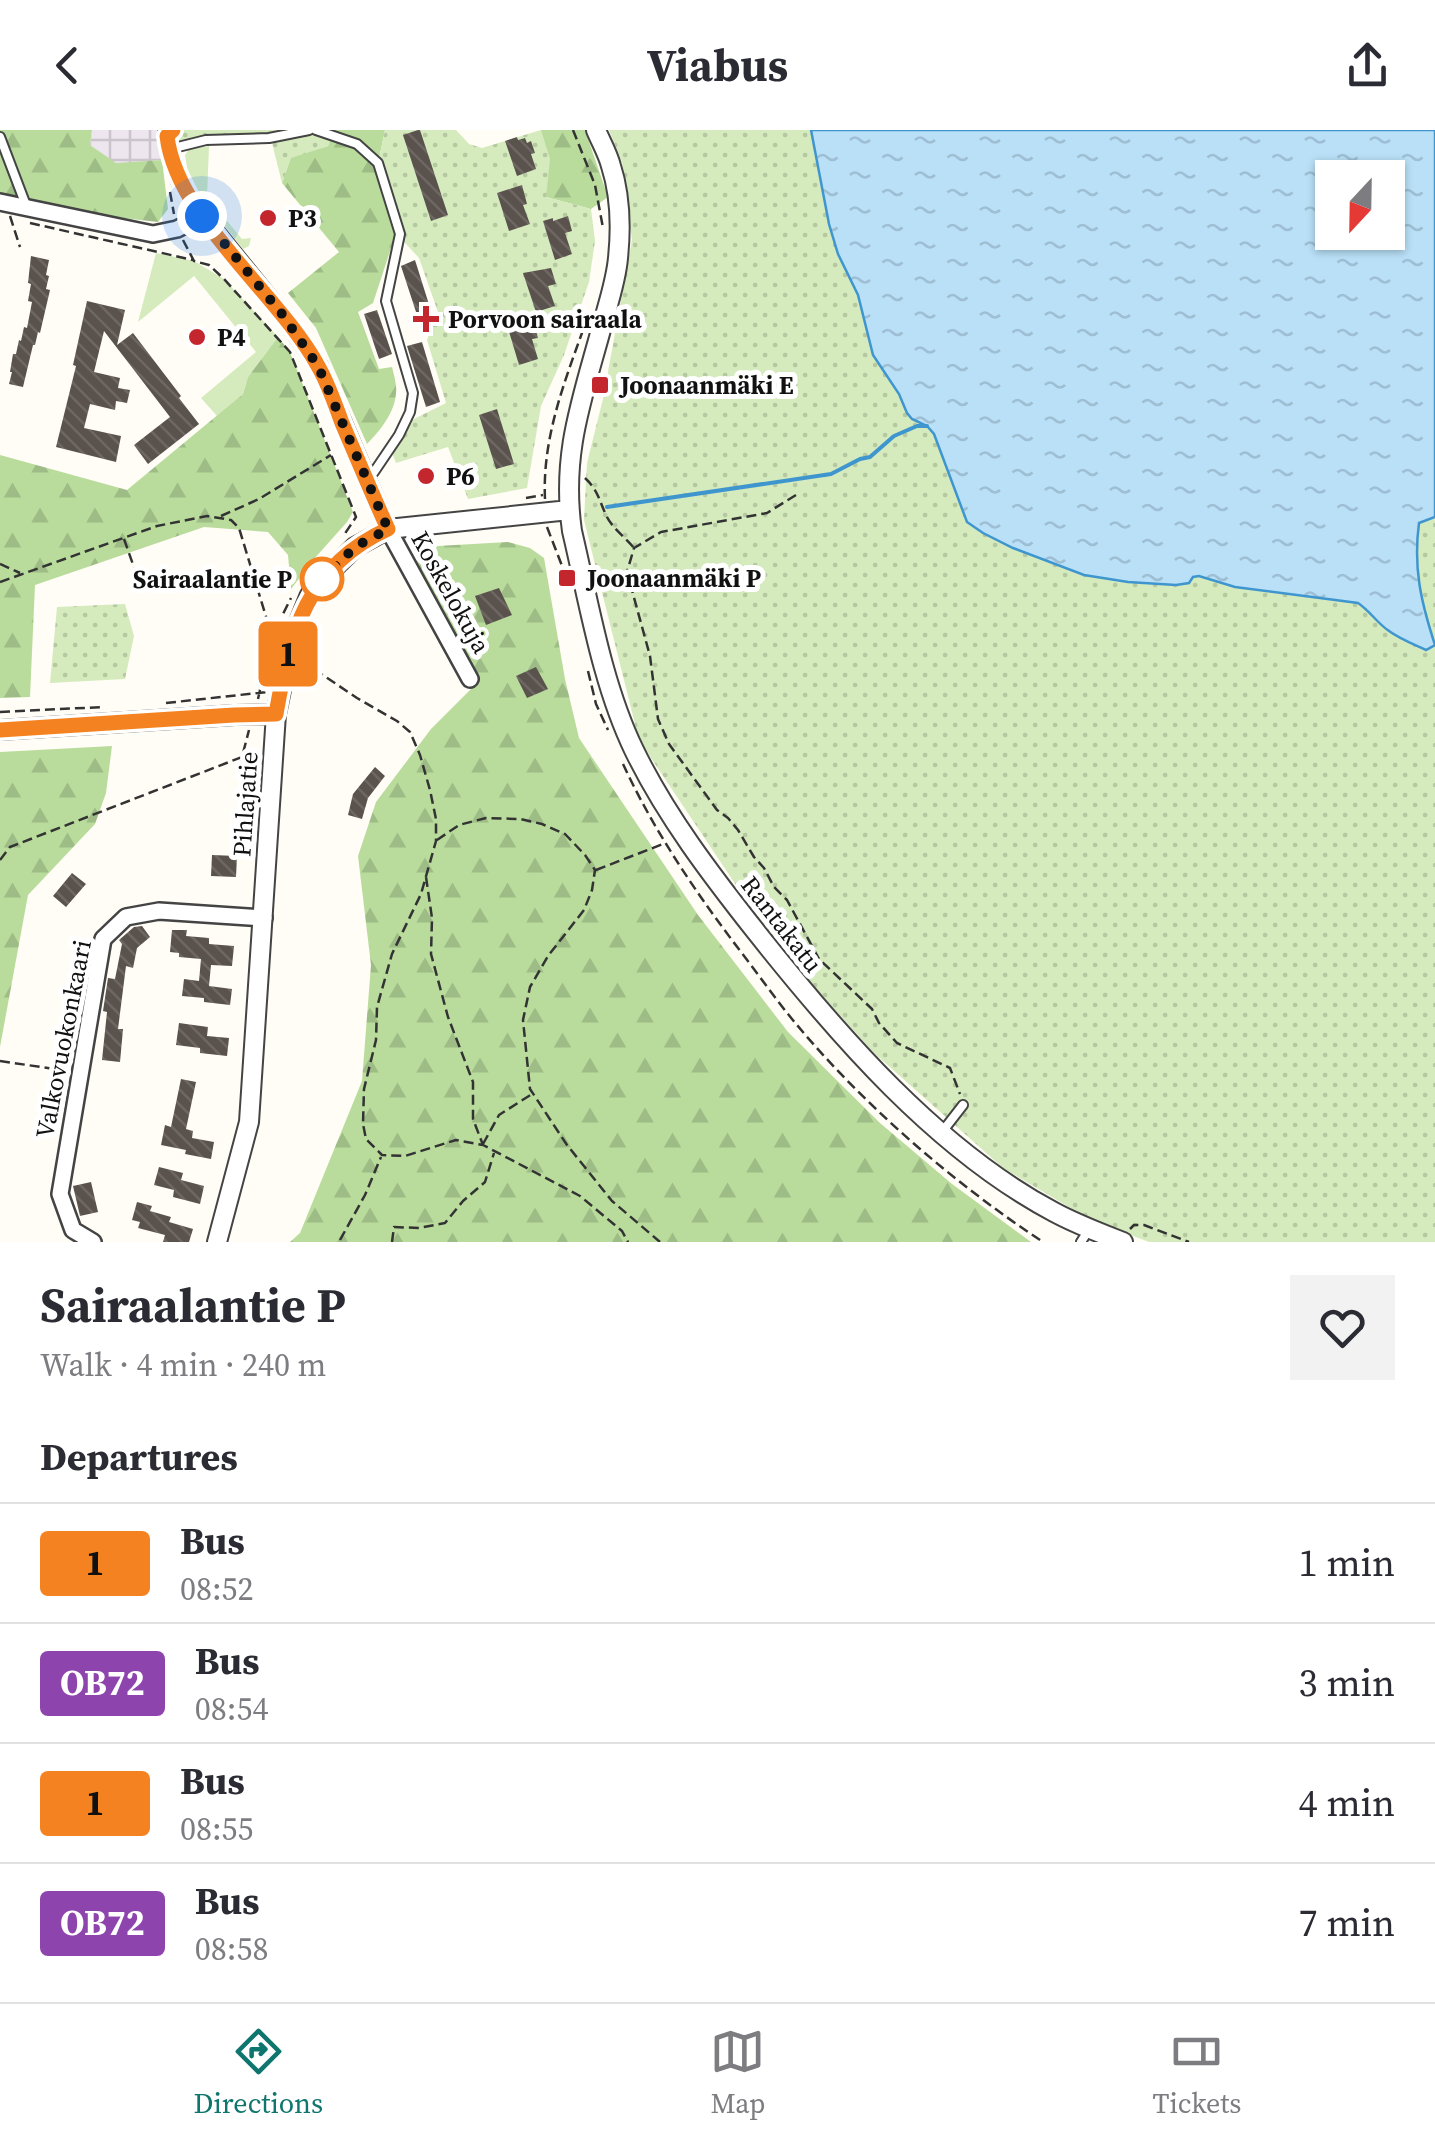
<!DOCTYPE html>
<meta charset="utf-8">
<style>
:root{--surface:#fff;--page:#f2f2f3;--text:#2b2b33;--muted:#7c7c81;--line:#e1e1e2;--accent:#0f766e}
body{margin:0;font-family:"Source Serif 4",serif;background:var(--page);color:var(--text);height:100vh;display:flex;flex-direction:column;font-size:38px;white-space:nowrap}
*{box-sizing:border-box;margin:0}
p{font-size:32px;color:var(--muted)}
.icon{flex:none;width:55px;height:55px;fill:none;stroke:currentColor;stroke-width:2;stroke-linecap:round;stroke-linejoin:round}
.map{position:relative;height:1112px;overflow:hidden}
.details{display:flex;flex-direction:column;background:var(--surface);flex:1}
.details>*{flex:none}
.badge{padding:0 20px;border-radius:8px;font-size:35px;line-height:65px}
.needle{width:65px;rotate:202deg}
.tools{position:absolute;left:1315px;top:30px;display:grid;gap:20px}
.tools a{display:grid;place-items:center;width:90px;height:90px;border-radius:0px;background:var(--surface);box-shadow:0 2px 8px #0004;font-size:50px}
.you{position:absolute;width:50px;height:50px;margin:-25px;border:8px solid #fff;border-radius:50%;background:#1a73e8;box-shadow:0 0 0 15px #1a73e833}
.map>.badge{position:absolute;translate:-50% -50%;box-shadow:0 0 0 5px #fff}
h2{padding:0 40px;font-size:38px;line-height:90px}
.round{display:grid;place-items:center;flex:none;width:105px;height:105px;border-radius:0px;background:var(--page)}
.headline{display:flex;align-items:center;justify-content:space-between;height:170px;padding:0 40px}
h1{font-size:48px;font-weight:700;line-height:75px}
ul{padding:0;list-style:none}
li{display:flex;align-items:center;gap:30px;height:120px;padding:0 40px;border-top:2px solid var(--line)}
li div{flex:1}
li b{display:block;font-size:38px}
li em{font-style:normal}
li .badge{min-width:110px;font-weight:700;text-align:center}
header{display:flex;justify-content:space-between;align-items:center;height:130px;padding:0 40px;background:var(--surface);font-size:45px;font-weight:700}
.dock{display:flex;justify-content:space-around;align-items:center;height:140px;border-top:2px solid var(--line);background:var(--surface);font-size:28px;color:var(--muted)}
.dock a{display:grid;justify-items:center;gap:5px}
.dock .current{color:var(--accent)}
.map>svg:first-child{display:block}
</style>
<header><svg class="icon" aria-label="back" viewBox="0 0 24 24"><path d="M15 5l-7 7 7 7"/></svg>Viabus<svg class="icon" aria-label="share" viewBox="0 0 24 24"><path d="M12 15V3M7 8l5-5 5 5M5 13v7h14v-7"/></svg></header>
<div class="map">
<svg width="1435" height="1112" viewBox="0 0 1435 1112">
<defs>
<pattern id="industrial-grid" width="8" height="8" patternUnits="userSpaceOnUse" patternTransform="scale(2.5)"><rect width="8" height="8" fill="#eee6ef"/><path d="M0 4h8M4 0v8" fill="none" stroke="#cbc4cc"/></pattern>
<pattern id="forest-firs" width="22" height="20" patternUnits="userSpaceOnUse" patternTransform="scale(2.5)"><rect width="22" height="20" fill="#b9dc9c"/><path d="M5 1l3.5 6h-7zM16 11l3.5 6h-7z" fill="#9ebc85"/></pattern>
<pattern id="park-dots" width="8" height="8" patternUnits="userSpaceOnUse" patternTransform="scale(2.5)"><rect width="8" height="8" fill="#d5ebbd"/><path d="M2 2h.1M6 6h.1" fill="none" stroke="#b6c8a1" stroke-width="1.8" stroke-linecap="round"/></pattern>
<pattern id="water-ripples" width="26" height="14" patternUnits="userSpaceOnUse" patternTransform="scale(2.5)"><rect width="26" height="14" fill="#b9e0f7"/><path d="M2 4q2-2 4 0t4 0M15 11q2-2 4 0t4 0" fill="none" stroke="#9ebfd3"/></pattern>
<pattern id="building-back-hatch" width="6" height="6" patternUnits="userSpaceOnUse" patternTransform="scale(2.5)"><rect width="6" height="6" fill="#5a524d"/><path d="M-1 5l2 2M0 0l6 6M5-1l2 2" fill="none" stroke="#6d6662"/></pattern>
</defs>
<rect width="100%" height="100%" fill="#fffdf5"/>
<path fill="url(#industrial-grid)" d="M92,0H158L162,30L116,34L90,15Z"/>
<path fill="#d5ebbd" d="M209,16L207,67L242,109L251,108L249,116L243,119L196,59L188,44L185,25L189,19Z
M156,123L194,131L224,149L278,207L248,247L243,264L217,286L201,268L256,222L194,146L138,192Z"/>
<path fill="url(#forest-firs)" d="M0,0H92L90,15L116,33L162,30L168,79L158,92L79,83L0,65Z
M333,0H385L376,43L396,103L373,173L358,182L379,239L392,237C394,245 397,255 396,263C395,282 380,301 367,314L316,198L288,163L339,122L282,53L291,27L328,16Z
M541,0H585L608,67L591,79L546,67Z
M278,207L290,222L353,382L347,392L314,429L291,459L288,425L268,402L204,397L35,455L30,567L0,568V325L127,360L243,264L248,247Z
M508,412L530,418L544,428L565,549L579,608L698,785L788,902L880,993L952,1054L1031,1112H290L300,1103L362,951L371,835L358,726L376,672L431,599L479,551L417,432L420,417Z
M112,616L106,663L95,694L28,765L0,917V622Z"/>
<path fill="url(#park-dots)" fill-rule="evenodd" d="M178,0H333L328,16L291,28L282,53L272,13L274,8L180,12Z
M385,0H456L469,14L482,18L541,0L550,29L546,67L591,79L595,111L589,152L564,225L541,276L527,358L468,369L448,317L396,333L390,317L406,293L446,273L427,210L438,182L419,128L396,103L376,43Z
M609,0H1435V1112H1149L1091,1090L1003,1038L873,922L774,812L639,610L584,390L587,333L603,269L632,110L622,32ZM1332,48H1388V102H1332Z
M125,474L134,506L125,549L50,553L57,477Z"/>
<path fill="url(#water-ripples)" stroke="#3f96cf" stroke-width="2.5" fill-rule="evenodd" d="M811,0H1435V387L1419,393C1413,438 1421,472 1435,515L1426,520C1413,514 1400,509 1389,501C1377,493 1370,481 1358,473L1235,457L1199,446L1193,447L1189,453L1176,455L1128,452L1084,445L1013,418L983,403L967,392L934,304L927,296L912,289L907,283L899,264L873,225L858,165L838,124L829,94ZM1332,48H1388V102H1332Z"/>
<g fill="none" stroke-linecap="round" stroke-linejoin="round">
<path stroke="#3f96cf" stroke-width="4" d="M607,377L831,344L860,329L870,327L894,306L917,296H927"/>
</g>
<path fill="url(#building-back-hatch)" d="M418,0H420L448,85L431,91L403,5Z
M517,7L518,10L525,8L527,13L531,11L535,23L531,24L536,39L517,46L505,11Z
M522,55L527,74L523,75L530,94L509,101L497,63Z
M568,86L572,101L565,103L572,124L555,130L543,91L553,88V91Z
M31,126L49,130L46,145L49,146L46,159L50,160L40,203L38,202L35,215H33L23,257L9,254L12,242H10L13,224H16L19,210L21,211L24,197L27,198L32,172L28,171L31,154L28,153Z
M415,130L432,184L418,188L401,136Z
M551,138L556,154L548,156L555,176L536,182L523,143Z
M87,171L125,180L117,215L133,203L181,266L179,268L199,294L148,334L134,315L170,287L104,201L94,242L120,248L118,258L130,260L127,273L116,271L115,280L90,274L84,298L121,306L116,332L56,317L76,236L73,235Z
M377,180L392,224L379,229L364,184Z
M533,190L538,208L532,209L538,229L519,235L507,195Z
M422,212L440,272L426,277L407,216Z
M497,279L514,334L496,339L479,285Z
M499,458L512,485L486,495L475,466Z
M536,537L548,559L527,568L516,546Z
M375,637L385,646L368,668L362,689L348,685L353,664Z
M212,725L237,726L236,747L211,746Z
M72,743L86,754L66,777L53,766Z
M142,796L150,807L137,818L133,838L126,836L118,899H123L120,932L102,930L107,882L103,881L108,848L115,849L122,814L119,810L134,797Z
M172,800H187L186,806L209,808V814L234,816L232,836L211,835L209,856L232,859L230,875L204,872V868L182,866L184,849L199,851L201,829L179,827V823L170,822Z
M179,893L208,897L207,906L229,908L227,926L200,923V918L176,915Z
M181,949L196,952L186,999L193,1001L192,1008L214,1012L211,1029L185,1024L186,1020L161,1015L165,995L171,997Z
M159,1037L183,1043L181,1050L204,1056L200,1074L173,1067L174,1060L154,1055Z
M91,1052L98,1082L80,1086L73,1056Z
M137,1072L152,1076L150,1081L171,1087L169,1092L193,1099L189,1112H163L165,1105L138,1098L140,1092L132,1090Z"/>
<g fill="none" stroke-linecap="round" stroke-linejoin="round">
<g stroke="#444" stroke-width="12">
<path id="service" d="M316,0L357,14L378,33L400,104L386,171L413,263L410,282L399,305L374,342L366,349
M0,7L27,78
M170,19L206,10L269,8L309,0
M942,1002L963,975
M1081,1112L1090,1098"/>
</g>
<g stroke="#444" stroke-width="20">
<path id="minor" d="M167,0L169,19L180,51L203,86L282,184L319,236L388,399L470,549
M0,72L153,104L177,99L203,86
M93,1112L73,1100L60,1064L103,809L126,787L159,781L264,788"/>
</g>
<g stroke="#444" stroke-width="22">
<path id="tertiary" d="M596,0C601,12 608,24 611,36C620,64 621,99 618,128C616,151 608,174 602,196C582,270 561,324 572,401C589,473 602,554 634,620C666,686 712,746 757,803C838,905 937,1020 1054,1082C1076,1094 1100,1103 1123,1112
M0,600L235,585L276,584
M217,1112L249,992L276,584L291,512L309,467L315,456L355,417L388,399L569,380"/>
</g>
<path stroke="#333" stroke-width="2.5" stroke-dasharray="10 5" stroke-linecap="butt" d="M573,0L595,55L603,98
M170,62L174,84
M10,86L20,117
M30,93L193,130
M183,110L194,131L209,135L224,149L290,222L356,387L344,405
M585,348C598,360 599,370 606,385C611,397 626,408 634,418
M796,365L767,383L661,402L634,418L627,442L650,526L658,589L669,614L717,680L728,688L738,700L754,727L764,738L774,757L787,770L819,829L872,879L879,893L897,913L950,938L960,964
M526,368L543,365
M545,369C542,306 566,248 587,189
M221,386L259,369L331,325
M547,397L564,441
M124,409L136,443
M0,434L20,443
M0,452L157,396L207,386L231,390L239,398L271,503
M302,531L357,568L397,591L410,602L420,625L430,660L436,689V711L421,764L392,824L377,877L376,910L364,959L363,994L366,1009L382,1025L405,1026L456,1010L483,1015L580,1066L622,1101L628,1112
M588,541L596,574L608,600
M258,569L272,506L291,468
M166,573L267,562
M0,582L103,577
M623,634C654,701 696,763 741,822C758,844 774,867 792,889C861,973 952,1052 1043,1112
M437,710L459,695L486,688L520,689L542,694L565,704L585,725L595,740L592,760L584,780L548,826L530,857L523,890L530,959L567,1015L612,1071L660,1112
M0,730L10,717L242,627L249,600
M596,740L663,714
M426,747L432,788L431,824L448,887L473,952V989L483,1015
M0,931L68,941
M483,1014L499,985L532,964
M1130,1099L1134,1095H1144L1189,1112
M340,1110L365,1065L381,1027
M392,1112L394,1097L419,1098L445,1093L463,1071L485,1052L494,1023"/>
<use href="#service" stroke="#fff" stroke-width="8"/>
<use href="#minor" stroke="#fff" stroke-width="15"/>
<use href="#tertiary" stroke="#fff" stroke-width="18"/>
</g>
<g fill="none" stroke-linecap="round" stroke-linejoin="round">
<g stroke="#fff" stroke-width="22">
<path id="line" d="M0,600L234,585L276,584C290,504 306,436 388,399C372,364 357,328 342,293C335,274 328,253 318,236C279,164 176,87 167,6L173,0"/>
</g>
<use href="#line" stroke="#f58220" stroke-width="15"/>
<path stroke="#111" stroke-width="10" stroke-dasharray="0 18" d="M202,86L282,184L318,236L388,399L355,417L322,449"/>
</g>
<g fill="#c4262e" stroke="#fff" stroke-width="4">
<circle cx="268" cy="88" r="10"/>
<path d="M421 174h10v10h10v10h-10v10h-10v-10h-10v-10h10z"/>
<circle cx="197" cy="207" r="10"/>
<rect x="590" y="245" width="20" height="20" rx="5"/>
<circle cx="426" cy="346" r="10"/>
<rect x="557" y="438" width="20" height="20" rx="5"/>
</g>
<circle fill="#fff" stroke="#f58220" stroke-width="5" cx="322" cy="449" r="20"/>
<g text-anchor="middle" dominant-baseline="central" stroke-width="10" stroke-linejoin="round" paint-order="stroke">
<g font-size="25" font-weight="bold" fill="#111" stroke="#fff" text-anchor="start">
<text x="288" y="88">P3</text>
<text x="448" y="189">Porvoon sairaala</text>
<text x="217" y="207">P4</text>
<text x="620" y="255">Joonaanmäki E</text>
<text x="446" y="346">P6</text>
<text x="587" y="448">Joonaanmäki P</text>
</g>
<g font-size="25" font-weight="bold" fill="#111" stroke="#fff" text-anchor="end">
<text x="292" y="449">Sairaalantie P</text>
</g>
<g font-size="25" fill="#111" stroke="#fff">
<text transform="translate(451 462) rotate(61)">Koskelokuja</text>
<text transform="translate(245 674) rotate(-86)">Pihlajatie</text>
<text transform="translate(782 794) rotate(52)">Rantakatu</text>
<text transform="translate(63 909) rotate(-79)">Valkovuokonkaari</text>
</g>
</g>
</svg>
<div class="tools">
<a><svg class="needle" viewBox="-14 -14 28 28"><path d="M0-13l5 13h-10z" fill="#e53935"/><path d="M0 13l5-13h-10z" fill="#7c7c81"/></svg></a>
</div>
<div class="you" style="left:202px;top:86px"></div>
<b class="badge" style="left:288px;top:524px;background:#f58220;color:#111">1</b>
</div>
<section class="details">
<div class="headline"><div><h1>Sairaalantie P</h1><p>Walk · 4 min · 240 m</p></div><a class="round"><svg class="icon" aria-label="heart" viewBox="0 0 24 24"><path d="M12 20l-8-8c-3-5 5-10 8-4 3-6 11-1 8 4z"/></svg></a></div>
<h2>Departures</h2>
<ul>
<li><span class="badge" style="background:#f58220;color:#111">1</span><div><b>Bus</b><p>08:52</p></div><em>1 min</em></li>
<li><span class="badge" style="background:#8e44ad;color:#fff">OB72</span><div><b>Bus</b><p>08:54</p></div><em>3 min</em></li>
<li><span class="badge" style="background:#f58220;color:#111">1</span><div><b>Bus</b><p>08:55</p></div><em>4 min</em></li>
<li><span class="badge" style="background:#8e44ad;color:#fff">OB72</span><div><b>Bus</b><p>08:58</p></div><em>7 min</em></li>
</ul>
</section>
<nav class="dock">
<a class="current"><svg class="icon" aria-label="directions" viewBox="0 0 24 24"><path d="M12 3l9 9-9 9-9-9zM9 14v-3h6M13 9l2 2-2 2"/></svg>Directions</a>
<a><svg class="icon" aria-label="map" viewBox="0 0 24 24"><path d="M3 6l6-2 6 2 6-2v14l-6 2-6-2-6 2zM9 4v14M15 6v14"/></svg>Map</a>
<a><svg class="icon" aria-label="tickets" viewBox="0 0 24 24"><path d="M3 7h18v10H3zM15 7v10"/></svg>Tickets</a>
</nav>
